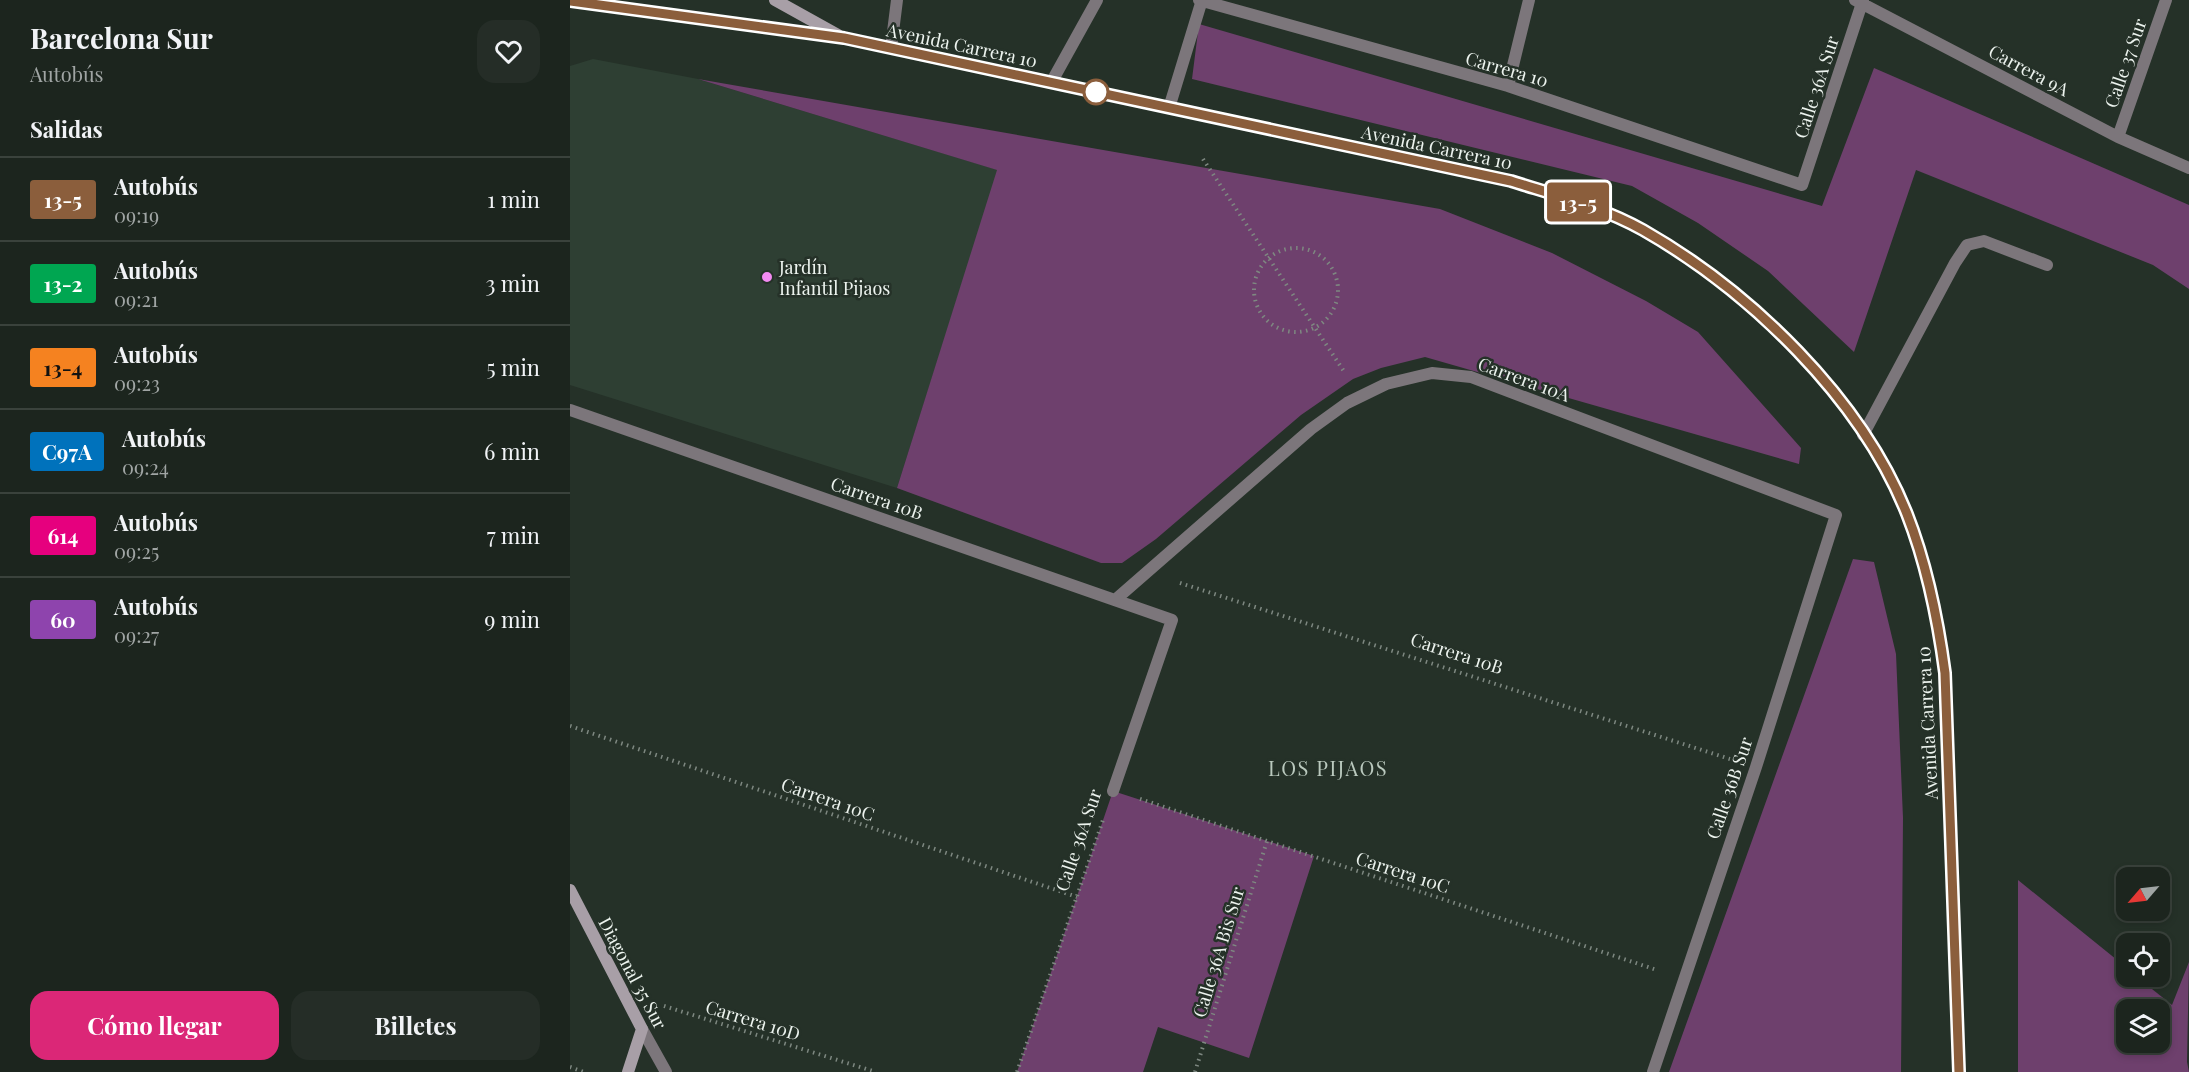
<!DOCTYPE html>
<html lang="es">
<meta charset="utf-8">
<style>
:root{--surface:#1c251e;--page:#252d27;--text:#f1f3f6;--muted:#a0a5a4;--line:#3a423c;--accent:#db2777}
body{margin:0;font-family:"Playfair Display",serif;background:var(--page);color:var(--text);height:100vh;display:flex;flex-direction:column;font-size:22px;white-space:nowrap}
*{box-sizing:border-box;margin:0}
p{font-size:20px;color:var(--muted)}
.icon{flex:none;width:33px;height:33px;fill:none;stroke:currentColor;stroke-width:2;stroke-linecap:round;stroke-linejoin:round}
.map{position:relative;flex:1;overflow:hidden}
.drawer{display:flex;flex-direction:column;background:var(--surface);width:570px}
.drawer>*{flex:none}
.badge{padding:0 12px;border-radius:4px;font-size:21px;line-height:39px}
.needle{width:39px;rotate:242deg}
.fabs{position:absolute;left:1546px;top:867px;display:grid;gap:12px}
.fabs a{display:grid;place-items:center;width:54px;height:54px;border-radius:12px;background:var(--surface);box-shadow:0 3px 9px #0003,0 0 0 2px var(--line);font-size:30px}
.map>.badge{position:absolute;translate:-50% -50%;box-shadow:0 0 0 3px #fff}
h2{padding:0 30px;font-size:22px;line-height:54px}
.round{display:grid;place-items:center;flex:none;width:63px;height:63px;border-radius:18px;background:var(--page)}
.summary{display:flex;align-items:center;justify-content:space-between;height:102px;padding:0 30px}
h1{font-size:28px;font-weight:700;line-height:45px}
.button{display:flex;gap:12px;margin-top:auto;padding:12px 30px}
.button a{flex:1;height:69px;border-radius:18px;background:var(--accent);color:#fff;font-size:24px;font-weight:700;line-height:69px;text-align:center}
.button a+a{background:var(--page);color:var(--text)}
ul{padding:0;list-style:none}
li{display:flex;align-items:center;gap:18px;height:84px;padding:0 30px;border-top:2px solid var(--line)}
li div{flex:1}
li b{display:block;font-size:22px}
li em{font-style:normal}
li .badge{min-width:66px;font-weight:700;text-align:center}
main{display:flex;flex:1;min-height:0}
.map>svg:first-child{display:block}
</style>
<main>
<section class="drawer">
<div class="summary"><div><h1>Barcelona Sur</h1><p>Autobús</p></div><a class="round"><svg class="icon" aria-label="heart" viewBox="0 0 24 24"><path d="M12 20l-8-8c-3-5 5-10 8-4 3-6 11-1 8 4z"/></svg></a></div>
<h2>Salidas</h2>
<ul>
<li><span class="badge" style="background:#8b5e3c;color:#fff">13-5</span><div><b>Autobús</b><p>09:19</p></div><em>1 min</em></li>
<li><span class="badge" style="background:#00a651;color:#fff">13-2</span><div><b>Autobús</b><p>09:21</p></div><em>3 min</em></li>
<li><span class="badge" style="background:#f58220;color:#111">13-4</span><div><b>Autobús</b><p>09:23</p></div><em>5 min</em></li>
<li><span class="badge" style="background:#0072bc;color:#fff">C97A</span><div><b>Autobús</b><p>09:24</p></div><em>6 min</em></li>
<li><span class="badge" style="background:#e6007e;color:#fff">614</span><div><b>Autobús</b><p>09:25</p></div><em>7 min</em></li>
<li><span class="badge" style="background:#8e44ad;color:#fff">60</span><div><b>Autobús</b><p>09:27</p></div><em>9 min</em></li>
</ul>
<div class="button"><a>Cómo llegar</a><a>Billetes</a></div>
</section>
<div class="map">
<svg width="1619" height="1072" viewBox="0 0 1619 1072">
<rect width="100%" height="100%" fill="#253128"/>
<path fill="#2e3f33" d="M23,59L128,79L428,170L327,488L0,385V66Z"/>
<path fill="#6e406d" fill-rule="evenodd" d="M629,24L1252,206L1304,68L1619,205V289L1583,265L1346,170L1284,352L1198,271L1128,223L1062,186L622,79Z
M128,79L870,209L982,253L1076,301L1128,332L1231,448L1229,464L855,357L811,368L783,379L731,415L586,539L552,563H531L327,488L427,170Z
M1283,559L1304,562L1326,654L1333,818L1331,1072H1099Z
M543,791L744,856L679,1058L588,1027L573,1072H447Z
M1448,880L1557,968V976L1567,977L1602,1005L1619,962L1617,1062L1619,1072H1448ZM1557,1010H1590V1042H1557Z"/>
<g fill="none" stroke-linecap="round" stroke-linejoin="round">
<path stroke="#7e8881" stroke-width="4" stroke-dasharray="1.5 4.5" stroke-linecap="butt" d="M633,159L775,373
M684 290a42 42 0 1 1 84 0a42 42 0 1 1-84 0Z
M610,583L1160,759
M0,726L507,897
M570,799L1087,970
M94,1006L306,1072
M0,1067L14,1072
M447,1072L534,817
M625,1072L697,841"/>
<path stroke="#7c767b" stroke-width="12" d="M481,83L527,0
M1293,435L1385,263L1397,245L1414,241L1477,265"/>
<path stroke="#7c767b" stroke-width="12" d="M629,0L938,86L1232,185L1293,0
M1285,0L1548,137L1619,168
M321,48L327,0
M938,86L959,0
M599,108L632,0
M1548,137L1596,0
M0,410L602,620L543,791
M545,600L741,429L777,403L816,384L862,373L901,377L1266,515L1186,767L1083,1072
M72,1029L96,1072"/>
<path stroke="#a89fa7" stroke-width="12" d="M205,0L268,35
M0,1L274,38L941,181C985,195 1032,207 1073,230C1180,290 1291,399 1337,515C1357,565 1368,620 1375,673L1389,1072
M0,890L72,1029L58,1072"/>
</g>
<g fill="none" stroke-linecap="round" stroke-linejoin="round">
<g stroke="#fff" stroke-width="14">
<path id="line" d="M0,1L274,38L941,181C985,195 1032,207 1073,230C1180,291 1291,398 1337,514C1357,565 1368,620 1375,673L1389,1072"/>
</g>
<use href="#line" stroke="#8b5e3c" stroke-width="9"/>
</g>
<circle fill="#fff" stroke="#8b5e3c" stroke-width="3" cx="526" cy="92" r="12"/>
<circle fill="#f38af2" stroke="#253128" stroke-width="2" cx="197" cy="277" r="6"/>
<g text-anchor="middle" dominant-baseline="central" stroke-width="5" stroke-linejoin="round" paint-order="stroke">
<g font-size="18" fill="#ecf3ee" stroke="#253128">
<text transform="translate(392 45) rotate(12)">Avenida Carrera 10</text>
<text transform="translate(1555 63) rotate(-71)">Calle 37 Sur</text>
<text transform="translate(937 69) rotate(16)">Carrera 10</text>
<text transform="translate(1459 70) rotate(28)">Carrera 9A</text>
<text transform="translate(1246 87) rotate(-72)">Calle 36A Sur</text>
<text transform="translate(867 147) rotate(12)">Avenida Carrera 10</text>
<text transform="translate(954 379) rotate(20)">Carrera 10A</text>
<text transform="translate(307 498) rotate(19)">Carrera 10B</text>
<text transform="translate(887 653) rotate(18)">Carrera 10B</text>
<text transform="translate(1357 723) rotate(-93)">Avenida Carrera 10</text>
<text transform="translate(1159 788) rotate(-71)">Calle 36B Sur</text>
<text transform="translate(258 799) rotate(19)">Carrera 10C</text>
<text transform="translate(508 840) rotate(-71)">Calle 36A Sur</text>
<text transform="translate(833 872) rotate(18)">Carrera 10C</text>
<text transform="translate(648 952) rotate(-73)">Calle 36A Bis Sur</text>
<text transform="translate(63 973) rotate(62)">Diagonal 35 Sur</text>
<text transform="translate(183 1020) rotate(17)">Carrera 10D</text>
</g>
<g font-size="18" fill="#ecf3ee" stroke="#253128" text-anchor="start">
<text x="209" y="267">Jardín<tspan x="209" dy="21">Infantil Pijaos</tspan></text>
</g>
<g font-size="20" letter-spacing="1.5" fill="#bac9be" stroke="#253128">
<text x="758" y="767">LOS PIJAOS</text>
</g>
</g>
</svg>
<div class="fabs">
<a><svg class="needle" viewBox="-14 -14 28 28"><path d="M0-13l5 13h-10z" fill="#e53935"/><path d="M0 13l5-13h-10z" fill="#a0a5a4"/></svg></a>
<a><svg class="icon" aria-label="locate" viewBox="0 0 24 24"><circle cx="12" cy="12" r="6"/><path d="M12 2v4M12 18v4M2 12h4M18 12h4"/></svg></a>
<a><svg class="icon" aria-label="layers" viewBox="0 0 24 24"><path d="M12 4l9 5-9 5-9-5zM3 14l9 5 9-5"/></svg></a>
</div>
<b class="badge" style="left:1008px;top:202px;background:#8b5e3c;color:#fff">13-5</b>
</div>
</main>
